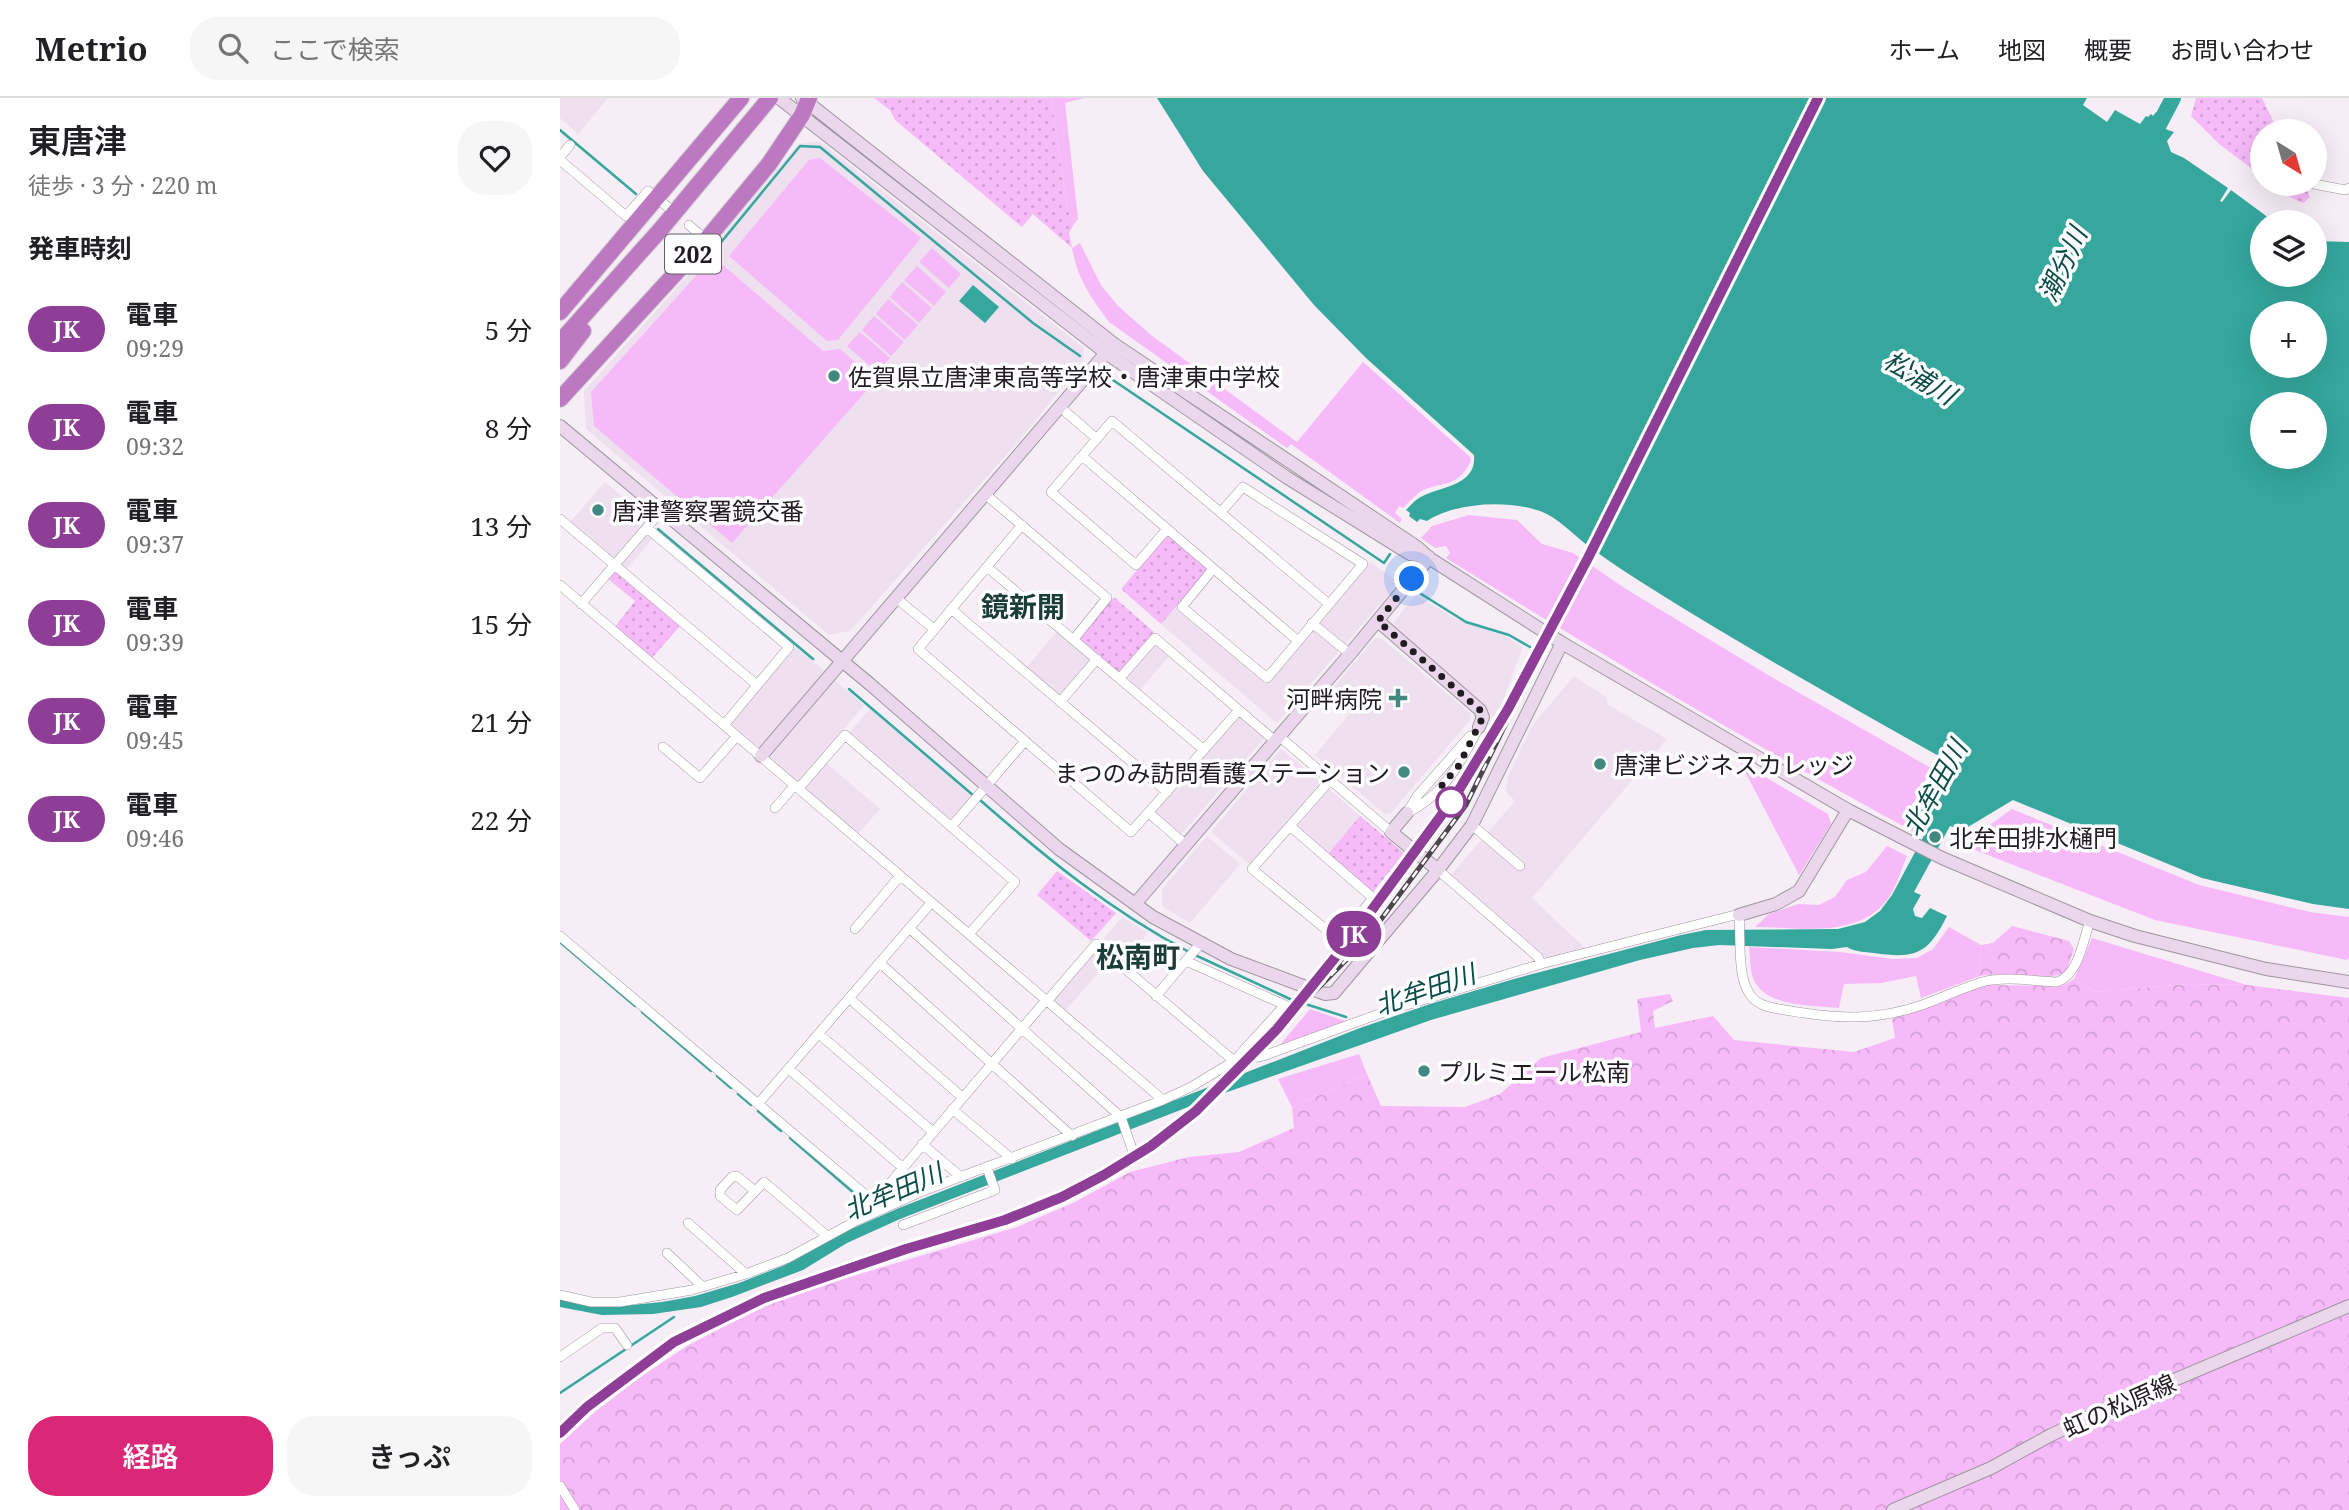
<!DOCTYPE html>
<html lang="ja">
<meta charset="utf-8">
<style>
:root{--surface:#fff;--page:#f6f6f6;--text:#202124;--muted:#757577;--line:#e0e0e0;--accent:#db2777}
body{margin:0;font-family:"Noto Serif","Noto Sans JP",serif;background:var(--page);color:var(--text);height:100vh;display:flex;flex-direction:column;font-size:26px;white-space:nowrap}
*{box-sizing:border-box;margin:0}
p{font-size:23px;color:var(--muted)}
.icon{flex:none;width:38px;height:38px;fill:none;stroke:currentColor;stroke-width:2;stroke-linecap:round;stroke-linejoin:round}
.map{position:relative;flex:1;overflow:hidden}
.panel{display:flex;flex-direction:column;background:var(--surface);width:560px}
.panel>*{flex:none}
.badge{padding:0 14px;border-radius:23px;font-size:24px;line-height:46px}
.needle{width:46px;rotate:143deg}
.controls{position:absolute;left:1690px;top:21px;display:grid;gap:14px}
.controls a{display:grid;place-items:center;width:77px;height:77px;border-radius:50%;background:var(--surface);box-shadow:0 7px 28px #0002;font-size:35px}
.you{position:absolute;width:35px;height:35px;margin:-18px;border:5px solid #fff;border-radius:50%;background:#1a73e8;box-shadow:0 0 0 10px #1a73e833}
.map>.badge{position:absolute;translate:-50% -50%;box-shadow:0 0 0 4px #fff}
h2{padding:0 28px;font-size:26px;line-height:63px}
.round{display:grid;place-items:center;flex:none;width:74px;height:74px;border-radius:28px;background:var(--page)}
.overview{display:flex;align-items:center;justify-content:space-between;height:119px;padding:0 28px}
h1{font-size:33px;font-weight:600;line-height:52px}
.cta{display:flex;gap:14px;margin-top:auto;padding:14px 28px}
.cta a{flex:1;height:80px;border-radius:28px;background:var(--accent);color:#fff;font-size:28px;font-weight:600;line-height:80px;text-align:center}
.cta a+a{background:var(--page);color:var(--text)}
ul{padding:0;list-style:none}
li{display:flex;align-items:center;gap:21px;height:98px;padding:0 28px}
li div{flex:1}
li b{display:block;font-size:26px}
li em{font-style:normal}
li .badge{min-width:77px;font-weight:700;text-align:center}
header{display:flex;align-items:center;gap:42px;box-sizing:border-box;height:98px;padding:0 35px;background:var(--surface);border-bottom:2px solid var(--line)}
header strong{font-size:33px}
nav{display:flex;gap:38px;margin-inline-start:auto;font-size:24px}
.search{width:490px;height:63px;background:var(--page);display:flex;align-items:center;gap:18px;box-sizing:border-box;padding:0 24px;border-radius:28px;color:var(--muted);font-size:26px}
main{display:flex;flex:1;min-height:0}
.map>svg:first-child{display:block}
</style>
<header>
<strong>Metrio</strong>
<div class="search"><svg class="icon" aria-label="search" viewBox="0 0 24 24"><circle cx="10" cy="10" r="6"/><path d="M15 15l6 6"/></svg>ここで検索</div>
<nav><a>ホーム</a><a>地図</a><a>概要</a><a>お問い合わせ</a></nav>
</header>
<main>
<section class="panel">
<div class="overview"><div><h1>東唐津</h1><p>徒歩 · 3 分 · 220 m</p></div><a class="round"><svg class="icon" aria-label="heart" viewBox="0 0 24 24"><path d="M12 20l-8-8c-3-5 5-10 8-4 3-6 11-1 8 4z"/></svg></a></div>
<h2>発車時刻</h2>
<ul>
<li><span class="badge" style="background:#8f3e97;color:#fff">JK</span><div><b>電車</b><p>09:29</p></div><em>5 分</em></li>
<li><span class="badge" style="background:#8f3e97;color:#fff">JK</span><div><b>電車</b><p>09:32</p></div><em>8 分</em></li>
<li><span class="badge" style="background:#8f3e97;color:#fff">JK</span><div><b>電車</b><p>09:37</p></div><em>13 分</em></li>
<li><span class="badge" style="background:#8f3e97;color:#fff">JK</span><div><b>電車</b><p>09:39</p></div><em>15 分</em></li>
<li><span class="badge" style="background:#8f3e97;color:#fff">JK</span><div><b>電車</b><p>09:45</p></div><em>21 分</em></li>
<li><span class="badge" style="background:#8f3e97;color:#fff">JK</span><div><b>電車</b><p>09:46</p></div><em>22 分</em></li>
</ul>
<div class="cta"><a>経路</a><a>きっぷ</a></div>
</section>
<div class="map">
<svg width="1789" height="1412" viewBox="0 0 1789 1412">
<defs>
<pattern id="forest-crowns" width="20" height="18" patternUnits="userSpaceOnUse" patternTransform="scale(1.75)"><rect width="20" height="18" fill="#f6baf9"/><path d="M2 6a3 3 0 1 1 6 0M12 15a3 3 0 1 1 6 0" fill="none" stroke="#d39fd5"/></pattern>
<pattern id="park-dots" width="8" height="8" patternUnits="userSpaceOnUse" patternTransform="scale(1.75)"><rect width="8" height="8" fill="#f6baf9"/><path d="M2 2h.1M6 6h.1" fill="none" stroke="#d39fd5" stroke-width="1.8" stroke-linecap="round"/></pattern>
</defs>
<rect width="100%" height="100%" fill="#f6edf6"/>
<path fill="#eee0ef" d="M0,0H48L18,36L0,20Z
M259,43L524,250L523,263L463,338L290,533L269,537L26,331L24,293L155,147L238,46Z
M45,384L90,422L94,439L61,477L6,429Z
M810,464L839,484L717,625L601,526L616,508L705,585Z
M856,497L894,520L947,539L963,549L936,621L830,529Z
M498,532L532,561L499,599L466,570Z
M815,540H821L910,615L911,621L831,715L825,716L755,657L790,615L768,596Z
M595,545L609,558L575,598L561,586Z
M236,549L304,607L238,685L169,627Z
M1014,578L1046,599L1048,607L1107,641L972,800L1026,851L988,861L890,778L955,703L946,694L948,678L972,628Z
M310,611L412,698L391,723L288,636Z
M678,616L705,639L621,737L594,714Z
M721,651L762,685L692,768L651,734Z
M265,664L320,711L297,737L243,691Z
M769,691L800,718L768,756L737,729Z
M647,738L680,766L630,825L602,808V791Z
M562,819L588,835L558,870L548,863L504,914L491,903Z"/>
<path fill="#f6baf9" d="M491,0H524L505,5L518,121L514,126L507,109Z
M260,60L361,140L278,242L267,243L169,158L249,62Z
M520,145L541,187L558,208L591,237L737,344L803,264L910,359L911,363C895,393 883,381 860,394C854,398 848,405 843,410L839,408L835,415L842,421L840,425L731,346L727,350L549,224C530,198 518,182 512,150Z
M372,150L401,176L389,190L359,164Z
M163,167L263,253L280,251L316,282L172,445L34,328L31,294L145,168Z
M357,168L386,194L374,208L344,182Z
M342,184L372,210L359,225L330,199Z
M328,201L358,227L345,242L316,216Z
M314,218L344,244L331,258L302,232Z
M300,234L330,260L317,274L287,248Z
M909,417L957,422L982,446L1013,455L1066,491L1208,577L1371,670L1351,711L1364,720L1356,735C1197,649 1040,556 886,460L890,455L886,448L875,450L861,440L872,428Z
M1180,664L1268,716L1271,726L1239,777Z
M1452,711L1639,787L1750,814L1789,819V860L1787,862L1595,822L1402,747Z
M1327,748L1347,758C1341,772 1336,790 1327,802C1297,841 1239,829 1195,829L1209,816L1238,806L1259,807L1275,799L1287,782L1306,774Z
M1389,829L1421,847L1420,878L1361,900L1356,878L1321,885L1284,886L1279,910C1253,907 1201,910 1192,877C1190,868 1190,858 1189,849L1280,854L1333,861L1357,860L1373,851Z
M1532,840L1687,887L1627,886L1535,894L1514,881Z
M750,911L785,923L772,931L720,947Z
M799,956L807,976L732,1009L718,981Z"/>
<path fill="url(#forest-crowns)" d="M1452,828L1509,843L1514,851L1506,874C1480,886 1448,872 1420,878L1421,847L1433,845Z
M1514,881L1535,894L1627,886L1687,887L1789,900V1412H0V1346L36,1313L79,1280L127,1248L180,1220L233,1196L457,1129L515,1104L570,1074L629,1059L679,1054L734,1030L732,1009L807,976L821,1008L905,1009L940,996L981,960L1081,934L1077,901L1110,896L1113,903L1093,913L1095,930L1153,918L1174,942L1294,954L1335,940L1332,921L1426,887L1502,888Z"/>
<path fill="url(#park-dots)" d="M314,0H491L507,109L514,126L509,135L512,150L473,116L462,129L335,22L330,12Z
M1636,0H1702L1718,33H1703V79L1659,46L1631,18Z
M1712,86H1744L1750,99L1743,105L1728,98Z
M607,437L648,471L601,526L561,491Z
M55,472L120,528L91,561L54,530L75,503L47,480Z
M554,499L594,534L559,575L518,541Z
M800,718L844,755L813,794L768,756Z
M497,773L556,815L531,843L477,797Z"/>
<path fill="#35a79d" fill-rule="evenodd" d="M597,0H1527L1523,7L1547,24L1555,12L1580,26L1586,18L1588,19L1591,16L1593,18L1596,14L1609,23L1605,31L1614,34L1607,43L1611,54L1624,60L1668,90L1660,103L1662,104L1671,92L1713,123L1703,124V177H1755V143L1789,144V811L1753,806L1642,780L1453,702L1403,732L1390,728L1354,794L1361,797L1353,811L1355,818L1362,820L1370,810L1387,818C1368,856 1356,861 1314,855C1305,854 1295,854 1287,849L1272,851L1159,847L1133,850L1080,862L871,922L659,997L340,1121L287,1145L243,1172L172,1199L141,1209L93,1216L42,1217L0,1209V1200L52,1209L102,1204L135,1198L179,1185L225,1167L282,1135L339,1110L800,930L870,906L954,881L1121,837L1146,832L1278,831L1305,824L1320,813L1332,797L1368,730L1372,719L1360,714L1386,662C1286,606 1186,550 1089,489C1068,476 1047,462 1027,447C1013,436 997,419 980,413C948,402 896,404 867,423L860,421L857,424L849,418L850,415L846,412C850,408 854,403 859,400C878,388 917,389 914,357L806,260L754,207L643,73ZM1703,215H1755V268H1703ZM1703,306H1755V359H1703Z
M413,187L439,209L425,225L399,203Z"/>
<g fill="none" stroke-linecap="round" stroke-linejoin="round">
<path stroke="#35a79d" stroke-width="2.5" d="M0,32L76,96
M125,137L132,144
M149,159L240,48L260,49L473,225L520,258
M547,278L824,465L830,456
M98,431L253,561
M858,494L906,524L949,537L970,549
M289,591L414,698
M420,702C485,759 551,813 629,854
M0,844L75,908
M635,857L730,901L786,919
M82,914L151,973
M157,978L171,990
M178,996L191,1007
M198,1013L221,1033
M230,1040L309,1108
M0,1295L114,1219"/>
<path stroke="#35a79d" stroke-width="16" d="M1593,38L1613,0"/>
<g stroke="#9e969e" stroke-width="10">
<path id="street" d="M0,59L10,47
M0,62L66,118L88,93L109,110
M1754,86L1785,92L1789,90
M1740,87L1745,86
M129,127L146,142
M500,309L537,341
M522,358L737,542
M425,396L547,500L514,541
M0,421L197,587
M462,427L358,551L571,734L679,612
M87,430L229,549L164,627
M607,431L576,467L491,394L552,323L769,506
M427,469L644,652
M653,471L622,509L707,580L803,466L683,389L661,414
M0,487L603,1002
M336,500L374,531
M21,506L102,412
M391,511L607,694
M752,525L790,556
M560,580L595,540L715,643
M500,604L537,561
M719,638L831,734
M103,649L140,680L177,638
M239,690L285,637L455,784L409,836
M215,710L235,687
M848,713L858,697L910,638
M589,715L626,747
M847,715C884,697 901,664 919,629
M912,727L960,768
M730,728L813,800L779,842L692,771L766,687L769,683
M391,729L465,643
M878,772L978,859L981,866
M349,830L561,1019L572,1051
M295,831L340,778
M0,838L314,1104L319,1112
M320,865L512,1038
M596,898L641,845
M289,900L402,999
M488,902L536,846L674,963L725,907L626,863
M259,936L373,1034
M229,971L343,1070
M198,1006L371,805
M392,1011L452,1061
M362,1046L401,1079
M195,1093L177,1078L172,1079L160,1092V1098L177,1112L204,1084L266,1137
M314,1104L487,901
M128,1125L186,1176
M343,1127L435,1092L427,1070
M107,1155L143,1189
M0,1197L31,1204H60L132,1192L186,1176L228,1160L294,1124L363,1093L603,1002L631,989L674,963L703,958L827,913L981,866L1171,818L1179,817C1181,838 1177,877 1189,895C1198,910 1215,910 1231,913C1278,921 1316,923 1362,907C1382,900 1402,890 1422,884C1445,878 1473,883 1497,884C1519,877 1523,842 1530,823
M0,1259L42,1230H55L67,1247
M0,1388L15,1412"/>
</g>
<g stroke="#9e969e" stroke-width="14">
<path id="secondary" d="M219,0L546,255L726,379L850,456L869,459
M242,0L554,246L857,449L869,460L1002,545L1288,712L1382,760L1530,823L1575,838L1706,871L1789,884
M0,328L311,587L499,751L593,819L671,861L765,896L774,895L878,772L912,727L1002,545
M818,523L920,612L923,619L919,629
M201,658L551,249
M847,715L831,734L878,772
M575,806L790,556L869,460
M1179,817L1216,806L1239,793L1288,712
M1333,1412L1431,1370L1491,1337L1548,1310L1789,1208"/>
</g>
<g stroke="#cecdce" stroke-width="18">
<path id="highway" d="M0,214L181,0
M0,244L101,131L210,0
M0,263L23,233
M0,301L146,142L209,66L242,17L249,0"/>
</g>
<use href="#street" stroke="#fff" stroke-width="9"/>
<use href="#secondary" stroke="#ebd7ec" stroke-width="12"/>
<use href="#highway" stroke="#bc79c1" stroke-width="16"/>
<g stroke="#4b464b" stroke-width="5">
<path id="rail" d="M953,603L1028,460L1259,0
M765,872C821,803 874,732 921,656
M0,1335L27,1309L73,1273L114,1244L156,1223L204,1200L251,1183L346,1151L445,1122L502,1099L591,1048L636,1013L805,843L906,707L953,611L957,596"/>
</g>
<use href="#rail" stroke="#fefdff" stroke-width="2.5" stroke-dasharray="8" stroke-linecap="butt"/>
</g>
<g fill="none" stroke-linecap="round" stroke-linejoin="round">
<g stroke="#fff" stroke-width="16">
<path id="line" d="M0,1335L27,1309L114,1244L204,1200L346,1151L445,1122L502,1099L544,1077L591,1048L636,1013L717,931L795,835L894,700L948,611L1028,460L1258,0"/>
</g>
<use href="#line" stroke="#8f3e97" stroke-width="10"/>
<path stroke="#201c20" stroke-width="7" stroke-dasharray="0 12.6" d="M852,481L818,523L920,612L923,619L898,669L882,687L891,704"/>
</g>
<g fill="#418881" stroke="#fefdff" stroke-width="2.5">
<circle cx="274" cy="278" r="7"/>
<circle cx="38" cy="412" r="7"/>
<path d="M834.5 589.5h7v7h7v7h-7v7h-7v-7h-7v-7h7z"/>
<circle cx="1040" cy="666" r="7"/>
<circle cx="844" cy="674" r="7"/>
<circle cx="1375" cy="739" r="7"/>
<circle cx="864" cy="973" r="7"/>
</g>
<circle fill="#fff" stroke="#8f3e97" stroke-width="3.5" cx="891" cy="704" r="14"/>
<g text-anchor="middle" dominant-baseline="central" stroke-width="7" stroke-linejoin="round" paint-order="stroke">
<rect fill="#fefdff" stroke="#636063" stroke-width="2" x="105" y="136.5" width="56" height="39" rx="5"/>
<g font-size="23" font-weight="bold" fill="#201c20">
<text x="133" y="156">202</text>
</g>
<g font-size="24" fill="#201c20" stroke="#fefdff" text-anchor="start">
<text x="288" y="278">佐賀県立唐津東高等学校・唐津東中学校</text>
<text x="52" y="412">唐津警察署鏡交番</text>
<text x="822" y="600" text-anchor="end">河畔病院</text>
<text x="1054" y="666">唐津ビジネスカレッジ</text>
<text x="830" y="674" text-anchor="end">まつのみ訪問看護ステーション</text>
<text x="1389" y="739">北牟田排水樋門</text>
<text x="878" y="973">プルミエール松南</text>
</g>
<g font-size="24" fill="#201c20" stroke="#fefdff">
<text transform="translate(1559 1307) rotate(-24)">虹の松原線</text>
</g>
<g font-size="26" font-style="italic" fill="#0b4d48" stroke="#fefdff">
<text transform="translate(1502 166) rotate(-65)">潮分川</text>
<text transform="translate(1360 279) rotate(31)">松浦川</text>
<text transform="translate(1374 690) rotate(-61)">北牟田川</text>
<text transform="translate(865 891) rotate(-19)">北牟田川</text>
<text transform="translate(333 1093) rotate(-23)">北牟田川</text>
</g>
<g font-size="28" font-weight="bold" fill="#1b3d39" stroke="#fefdff">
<text x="463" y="508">鏡新開</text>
<text x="578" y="858">松南町</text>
</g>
</g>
</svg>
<div class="controls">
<a><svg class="needle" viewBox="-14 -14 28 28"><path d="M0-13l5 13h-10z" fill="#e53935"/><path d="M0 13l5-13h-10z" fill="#757577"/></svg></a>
<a><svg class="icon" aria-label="layers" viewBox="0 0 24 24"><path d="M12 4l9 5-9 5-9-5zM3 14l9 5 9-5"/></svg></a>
<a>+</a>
<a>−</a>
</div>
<div class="you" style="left:852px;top:481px"></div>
<b class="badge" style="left:794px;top:836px;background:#8f3e97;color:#fff">JK</b>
</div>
</main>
